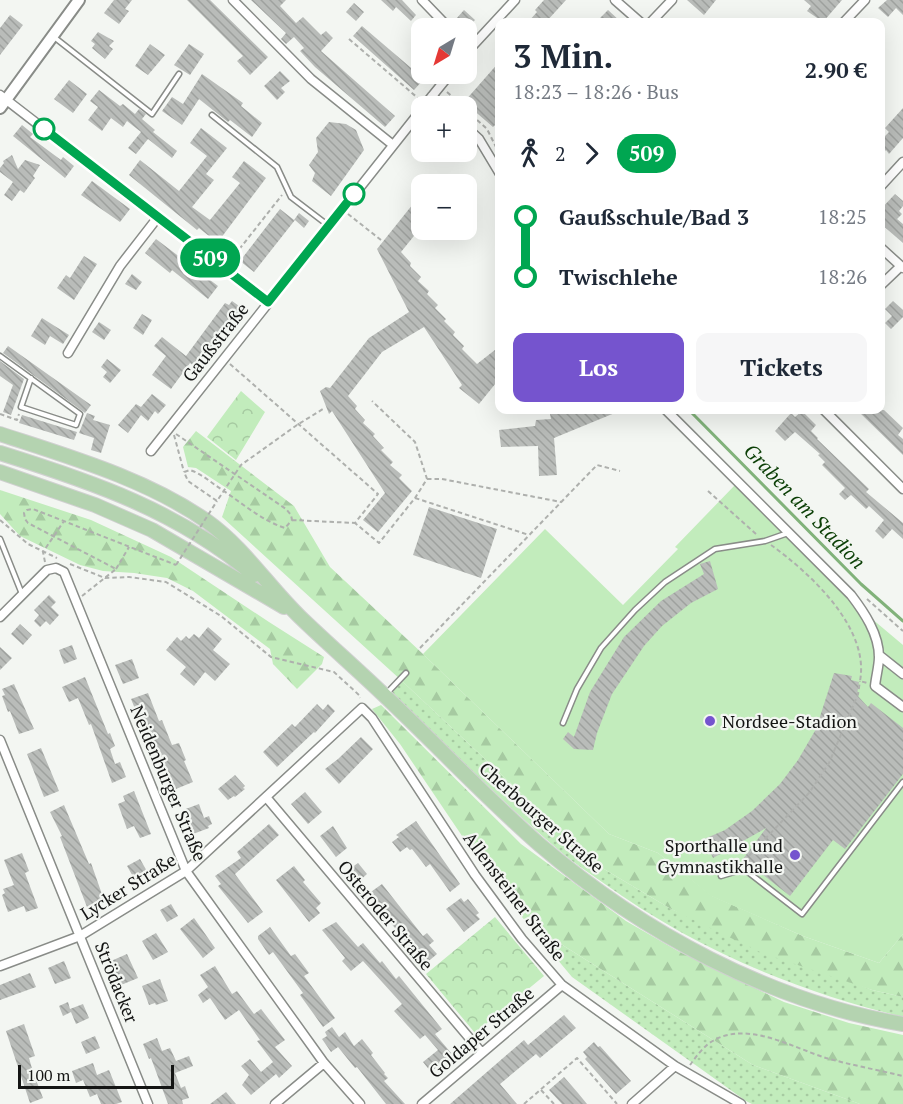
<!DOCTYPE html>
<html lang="de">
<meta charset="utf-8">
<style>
:root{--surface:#fff;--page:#f6f6f7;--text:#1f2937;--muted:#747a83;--accent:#7554ce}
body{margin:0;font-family:"PT Serif",serif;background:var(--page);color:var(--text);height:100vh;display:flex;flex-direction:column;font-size:22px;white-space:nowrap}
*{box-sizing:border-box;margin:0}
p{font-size:20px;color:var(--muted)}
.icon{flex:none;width:33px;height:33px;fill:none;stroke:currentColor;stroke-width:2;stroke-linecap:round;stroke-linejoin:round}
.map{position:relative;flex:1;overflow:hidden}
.details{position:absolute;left:495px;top:18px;width:390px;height:396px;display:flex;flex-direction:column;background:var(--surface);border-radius:12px;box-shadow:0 6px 24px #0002}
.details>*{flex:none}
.badge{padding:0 12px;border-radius:20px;font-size:21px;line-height:39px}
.needle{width:39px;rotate:218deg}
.buttons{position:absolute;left:411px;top:18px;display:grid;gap:12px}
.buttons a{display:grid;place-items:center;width:66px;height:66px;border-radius:12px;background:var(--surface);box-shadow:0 6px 24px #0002;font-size:30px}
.scale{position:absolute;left:18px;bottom:15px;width:156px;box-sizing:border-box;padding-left:6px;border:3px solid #141514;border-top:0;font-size:16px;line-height:21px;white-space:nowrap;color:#141514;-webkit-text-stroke:4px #f3f6f2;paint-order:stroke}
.map>.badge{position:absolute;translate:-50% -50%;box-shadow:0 0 0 3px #fff}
.legs{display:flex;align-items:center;gap:9px;height:66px;padding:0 18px;font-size:20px}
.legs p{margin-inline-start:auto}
.summary{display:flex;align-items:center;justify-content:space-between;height:102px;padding:0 18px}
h1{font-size:33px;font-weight:700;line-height:45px}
.action{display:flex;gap:12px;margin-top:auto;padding:12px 18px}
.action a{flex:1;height:69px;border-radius:12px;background:var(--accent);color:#fff;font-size:24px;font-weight:700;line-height:69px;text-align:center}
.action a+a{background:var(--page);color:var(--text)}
ul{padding:0 18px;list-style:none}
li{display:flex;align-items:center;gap:21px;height:60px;font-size:22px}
li i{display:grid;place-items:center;width:9px;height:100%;margin:0 8px;background:currentColor}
li i::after{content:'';width:15px;height:15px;margin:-8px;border:4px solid;border-radius:50%;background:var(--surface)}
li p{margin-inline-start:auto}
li:first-child i{background:linear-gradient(#0000 50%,currentColor 0)}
li:last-child i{background:linear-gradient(currentColor 50%,#0000 0)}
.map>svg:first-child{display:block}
</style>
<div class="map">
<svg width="903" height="1104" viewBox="0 0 903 1104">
<defs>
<pattern id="grass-dots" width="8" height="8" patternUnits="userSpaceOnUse" patternTransform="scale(1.5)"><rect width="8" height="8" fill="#c2ecbc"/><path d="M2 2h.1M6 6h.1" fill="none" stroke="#a6caa1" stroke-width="1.8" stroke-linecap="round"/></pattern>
<pattern id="forest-firs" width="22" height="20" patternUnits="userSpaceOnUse" patternTransform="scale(1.5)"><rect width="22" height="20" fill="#c2ecbc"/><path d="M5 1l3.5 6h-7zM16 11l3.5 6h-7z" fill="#a6caa1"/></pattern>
<pattern id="park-crowns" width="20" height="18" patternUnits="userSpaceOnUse" patternTransform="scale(1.5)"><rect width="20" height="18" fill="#c2ecbc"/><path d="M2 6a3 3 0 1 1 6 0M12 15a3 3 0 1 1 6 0" fill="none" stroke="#a6caa1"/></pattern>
<pattern id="building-back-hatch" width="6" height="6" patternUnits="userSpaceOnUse" patternTransform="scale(1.5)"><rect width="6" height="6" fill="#b9bcb9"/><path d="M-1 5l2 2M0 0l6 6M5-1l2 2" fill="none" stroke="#9ea19e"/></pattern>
</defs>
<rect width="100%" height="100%" fill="#f3f6f2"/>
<path fill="url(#grass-dots)" d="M402,681L599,866L671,909L872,990L903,997V1017C792,990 694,948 602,882C588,872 574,863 561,852C502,802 447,747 392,693Z
M526,922L753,1065L860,1104H752L746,1101L572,977Z"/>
<path fill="url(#forest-firs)" d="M196,431L294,506L330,567L423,654L609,834L658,853L712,896L803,936L879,963L903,934V997L872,990L762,953L671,909L599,866L402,681L222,517L231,491L196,468L188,467L183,447Z
M0,490L91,520L171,557L269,622L324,657L322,664L297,689L273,664L270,649L193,591L167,578L134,573L103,571L80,565L20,536L0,514Z
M381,705L521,844L626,921L678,951L784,1002L849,1023L903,1035V1104H860L753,1065L526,922L483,867L400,744L372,709Z"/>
<path fill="url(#park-crowns)" d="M241,391L265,412L236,460L207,437Z
M495,917L544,976L475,1033L426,974Z"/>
<path fill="#c2ecbc" d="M735,485L846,597L903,645V934L879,963L803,936L711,896L658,853L609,834L423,654L545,529L623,605L678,549L675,547Z"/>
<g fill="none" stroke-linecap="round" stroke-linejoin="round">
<path stroke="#81b27a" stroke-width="3" d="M689,410L861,584L903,621"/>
</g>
<path fill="url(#building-back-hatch)" d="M114,0H132L125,9L129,11L119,24L104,13Z
M187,0H210L268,57L250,75L237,61L243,56Z
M251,0H286L280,6L296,23L303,17L321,35L326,31L333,38L321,51L395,116L385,127L315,67L300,51L304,48L294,37L286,44L281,39L286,33Z
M381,0H402L416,15L411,21L396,7L393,11Z
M544,0H566L546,22H528L537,12L535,10Z
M687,0H716L704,15Z
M804,0H842L823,22L807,11L811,6Z
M887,0H903V15L896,8L888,17L878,8Z
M354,3L364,12L356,21L346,12Z
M464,10L475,20L467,29L456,19Z
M608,10L621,22H596Z
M10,15L23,25L0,55V28Z
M362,26L424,79L414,90L353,36Z
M98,32L114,41L109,46L113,49L105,59L92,48L95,44L91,41Z
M150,44L165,55L148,75L135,66Z
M189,44L204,54L190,75L174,65Z
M500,61V120L493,127L464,102Z
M280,71L290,81L281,88L285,92L277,100L264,86Z
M202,74L243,103L241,106L262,123L252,137L230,120L228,122L199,99L182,125L162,111L172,97L183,104Z
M69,80L87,94L73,113L54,99Z
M99,90L120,106L123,104L135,114L139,109L146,114L142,119L155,130L153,132L177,151L172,158L148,139L136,154L128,148L141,132L127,121L123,127L111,118L102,131L88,120L98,107L90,101Z
M903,108V138L889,154L886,150L880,156V141L889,132L885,128Z
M329,122L346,124L356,130L364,150L331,196L312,181L315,173L309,165L318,152L316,138Z
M22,125L33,134L30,137L61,160L63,157L74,166L65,178L13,136Z
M201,128L227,148L206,174L214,180L192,207L210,220L240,183L232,177L244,161L266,178L221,238L226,241L221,248L213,242L214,240L199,228L197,230L129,175L140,160L179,191L207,156L190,143Z
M12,155L18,169L25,160L40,165L33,176L35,178L24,193L20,190L12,201L4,195L13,182L0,172V168L4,163L3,161Z
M92,181L130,209L120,222L81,195Z
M895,194L903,201V206L899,211L902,214L897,219L903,224V243L880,223V210Z
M413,204L422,211V226L401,252L411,263L410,266L421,277L418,281L429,291L427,294L438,305L435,308L446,319L444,321L455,332L453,335L464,346L462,349L477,364L500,346V378L479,404L459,388L462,385L424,327L382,352L348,396L357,406L355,409L365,420L363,423L375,434L373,436L384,448L381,450L393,462L390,465L402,475L399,478L412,491L378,532L363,520L385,493L332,411L329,414L320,391L326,387L330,388L369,338L409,312L377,249Z
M280,209L294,220L299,213L309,221L304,228L295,220L254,272L240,261Z
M156,239L218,286L208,299L172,270L170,273L145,253Z
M84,256L97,264L74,300L57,288L66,275L70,278Z
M132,274L142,282L136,290L125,284Z
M232,301L242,308L231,321L230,320L217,336L220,339L196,368L190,363L171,389L152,375L166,356L154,346L162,337L186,356L225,303L229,305Z
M893,301L903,310V317L891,329L885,323L892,316L885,309Z
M142,314L152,320L143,335L133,328Z
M42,318L69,335L63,344L50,336L45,345L31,336Z
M99,322L111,330L104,340L92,332Z
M8,346L91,405L85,413L3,353Z
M107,359L121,370L110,383L103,377L107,372L101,367Z
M0,361L24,379L11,415L3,412L13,385L0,376Z
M152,394L166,405L158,414L155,411L148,421L141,415L128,433L118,425L136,404L141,407Z
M563,410H622L554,438L557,475L539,476L538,446L501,447L499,430L535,426L536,420L551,419L550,414L562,413Z
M857,410H884L903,428L898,435L903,439V455Z
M802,411L816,425L811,431L818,438L817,439L869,489L866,492L903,523V539L892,529L883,539L875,531L884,520L869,506L866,509L851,495L845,500L839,494L845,488L822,465L825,462L818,455L820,454L795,432L785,441L775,431L791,413L795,417Z
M87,413L95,416L93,420L110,425L101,453L91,450L94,438L79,433Z
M22,415L77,432L74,440L19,423Z
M429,507L497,529L481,578L413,555Z
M710,561L718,589L691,603L662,626L644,646L612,694L597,733L593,750L574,749L563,739L568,732L574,737L590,692L624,637L661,601L704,574L700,564Z
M49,595L56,602L51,607L59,615L50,625L46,621L40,627L34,621L39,615L34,610Z
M20,624L32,635L23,645L11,634Z
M208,627L222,639L213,650L230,664L215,681L205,672L194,686L180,674L186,667L166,650L177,637L181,641L186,636L189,639L194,634L199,638Z
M72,645L77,659L64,664L59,650Z
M0,647L12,658L0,670Z
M132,659L139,678L123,684L115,665Z
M834,673L852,676L851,680L859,682L857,695L868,707L871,703L903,728V774L845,849L833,840L790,896L743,859L766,828L713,858L704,839L725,830L752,811L780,784L798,760L816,729Z
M85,677L108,734L110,733L115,746L110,749L115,764L120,762L126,777L112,783L91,724L89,725L78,698L69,702L62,687Z
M14,684L34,729L19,734L10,711L8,712L2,696L5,695L2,689Z
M148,693L159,721L162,720L172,745L179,743L186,760L184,761L193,782L171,791L154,752L157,751L147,724L142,726L131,699Z
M317,704L323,710L328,704L335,711L315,733L314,732L277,767L263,752L292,724L295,727Z
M361,737L373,749L339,784L325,769L338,759Z
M41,748L59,791L44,797L27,754Z
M235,775L245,786L243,788L245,789L235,797L234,796L228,800L218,789Z
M134,791L151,834L140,838L134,826L127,829L118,804L125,801L123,796Z
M305,792L322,812L308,824L291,804Z
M199,804L204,818L209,816L212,824L208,826L209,828L193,834L183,810Z
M64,805L89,864L91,863L104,900L87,907L60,837L62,836L50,812Z
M416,821L460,884L450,892L430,864L426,867L412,849L410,850L407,847L400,852L392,842L399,837L396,835Z
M269,824L279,835L235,874L263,912L248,923L218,886L221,884L215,876L241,858L237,852Z
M333,826L347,848L336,857L320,836Z
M22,853L29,871L25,873L38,908L26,912L24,906L8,912L2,895L5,893L3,889L14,885L4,860Z
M140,859L148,873L135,880L127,866Z
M358,863L367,874L358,882L348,870Z
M294,866L305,880L303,882L321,903L316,908L320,913L309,922L276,880Z
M382,884L423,936L427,933L434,941L429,945L437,954L424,965L368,894Z
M461,898L464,902L468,899L479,913L476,915L480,919L464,932L446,909Z
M171,904L178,916L167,922L160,910Z
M194,918L215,948L203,958L180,929Z
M336,922L358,947L363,943L380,963L382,961L396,979L399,976L442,1029L435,1034L452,1054L431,1072L423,1062L438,1050L425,1035L420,1039L394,1011L402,1004L363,961L351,971L342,961L345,958L322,930Z
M270,927L291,956L295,954L309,973L304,976L335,1018L323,1027L300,995L303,993L273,952L269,955L258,939V936Z
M156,933L168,952L153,960L142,941Z
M127,954L138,978L121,985L111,961Z
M64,961L71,978L55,984L48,968Z
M215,966L232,994L237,991L254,1014L261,1009L285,1040L275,1047L292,1066L279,1078L276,1074L251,1095L242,1085L249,1075L241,1066L250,1059L261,1072L273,1062L257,1041L260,1040L239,1010L225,1020L210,998L203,1003L198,995L208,987L200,975Z
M30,973L36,987L0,1000V985Z
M160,979L168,1001L156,1005L155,1003L149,1005L142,986Z
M68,1002L70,1009L83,1004L89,1018L76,1024L71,1012L63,1016L59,1006Z
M564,1015L576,1028L540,1058L536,1054L500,1084L517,1104H450L524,1040L528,1045Z
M24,1024L35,1056L29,1058L33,1072L43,1098L30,1103L6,1031Z
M332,1027L339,1037L345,1032L354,1046L362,1039L373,1053L371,1055L385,1073L384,1074L388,1078L384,1081L405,1104H386L357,1067L355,1068L338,1047L331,1052L322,1039L327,1036L325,1032Z
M95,1036L100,1048L86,1054L81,1042Z
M157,1038L162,1051L170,1048L176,1061L189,1056L193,1066L175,1073L181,1088L185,1086L189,1098L182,1100L183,1104H168L151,1058L149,1059L143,1044Z
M594,1042L598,1047L600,1046L631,1081L616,1094L585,1059L587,1057L583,1052Z
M93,1063L97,1075L109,1070L122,1102L116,1104H101L97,1094L90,1097L83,1080L76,1083L72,1071Z
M564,1077L578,1093L587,1104H562L549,1090Z
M226,1092L236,1104H210Z"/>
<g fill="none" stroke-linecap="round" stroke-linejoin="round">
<g stroke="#898c88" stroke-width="7">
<path id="service" d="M54,37L152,114L179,74
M212,115L277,167L291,197L329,226
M0,356L80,414L76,425L21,407L31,378
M0,539L22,594
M387,693L406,673
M563,723L577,689L601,648L635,610L665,582L715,549L765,541L788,533
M721,876L744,869L802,914L903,782"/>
</g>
<g stroke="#898c88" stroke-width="11">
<path id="minor" d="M233,0L311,79L393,145
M422,0L449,28
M615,0L640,22
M651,22L672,0
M844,22L865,0
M466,53L515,0
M0,95L268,302
M432,96L443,106
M424,106L450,74
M466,127L479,139L500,174
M880,187L903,162
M880,247L903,268
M880,286L901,266
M68,353L120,266L158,217
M666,410L851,595C864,612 879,634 879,657C879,666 876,676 875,686L903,707
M824,410L903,489
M151,451L422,109
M0,617L47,570L56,568L64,572L186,871L324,1063L360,1104
M879,655L903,674
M0,740L148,1104
M266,797L482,1053
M0,966L80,936L186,871L362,708L372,718L475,875L522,939L562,985L675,1066L741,1104
M275,1104L324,1063
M422,1104L562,985
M632,1104L675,1066"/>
</g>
<g stroke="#898c88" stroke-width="14">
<path id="tertiary" d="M0,108L79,0"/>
</g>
<g stroke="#d0d0d0" stroke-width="16">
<path id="primary" d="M0,434C70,457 147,479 208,522C244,548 268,586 300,617C328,644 357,669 385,696C437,745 486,798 540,845C642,932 770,1002 903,1024
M0,453C93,482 178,511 254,575
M0,472L95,505L152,530L284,607"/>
</g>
<path stroke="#aeb0ad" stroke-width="2" stroke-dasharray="4.5 3" stroke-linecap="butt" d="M349,39L419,99
M447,92L463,106
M466,110L487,129L497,149
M348,214L381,240
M230,261L282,195
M230,364L378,494L355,523L379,543L415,498L427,479L415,442L372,401
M0,414L17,420L19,414
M176,434L286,509L291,515L292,520L285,528C260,520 237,499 215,485C207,479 199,473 190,470L184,472L188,481L217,501L241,465L297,425L323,409
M174,435L184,472
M427,479H442L561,502
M708,491L757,535
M415,498L529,535
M0,520L28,544L57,558
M292,520L355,523
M771,545C810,573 870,628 860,681L867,683
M45,562L43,552L64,521
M70,564L105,578L129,577L166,582L221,616L271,657L334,672L359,695L360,698
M116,569L129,547
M82,596L116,569L28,523L25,519L24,513L27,510L33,509L176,565
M867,599L903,631
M420,648L597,465L620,471
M744,861L809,793L829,763L858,694L860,681
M690,1065C695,1058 701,1050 708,1044C743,1018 791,1047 826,1058C851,1065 878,1070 903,1076
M541,1090L554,1104
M524,1104L577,1058L617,1104"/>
<use href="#service" stroke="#fff" stroke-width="4"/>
<use href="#minor" stroke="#fff" stroke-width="8"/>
<use href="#tertiary" stroke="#fff" stroke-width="10"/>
<use href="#primary" stroke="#b4d3b0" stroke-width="14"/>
<path stroke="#aeb0ad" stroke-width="2" stroke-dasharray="4.5 3" stroke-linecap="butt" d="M176,565L217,501"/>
</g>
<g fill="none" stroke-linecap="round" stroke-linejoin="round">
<g stroke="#fff" stroke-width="14">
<path id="line-1" d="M44,129L268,302L354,194"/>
</g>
<use href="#line-1" stroke="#00a651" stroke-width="9"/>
</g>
<g fill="#fff" stroke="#00a651" stroke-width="3">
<circle cx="44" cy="129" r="10"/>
<circle cx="354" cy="194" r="10"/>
</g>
<g fill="#7554ce" stroke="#f3f6f2" stroke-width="2">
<circle cx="710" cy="721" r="6"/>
<circle cx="795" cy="855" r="6"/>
</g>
<g text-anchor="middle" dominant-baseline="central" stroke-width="4.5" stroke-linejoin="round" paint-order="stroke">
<g font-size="18" fill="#141514" stroke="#f3f6f2">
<text transform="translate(215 342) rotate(-52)">Gaußstraße</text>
<text transform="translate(169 783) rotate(67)">Neidenburger Straße</text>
<text transform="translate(542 817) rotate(41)">Cherbourger Straße</text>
<text transform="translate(128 886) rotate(-32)">Lycker Straße</text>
<text transform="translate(515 896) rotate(53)">Allensteiner Straße</text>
<text transform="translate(386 915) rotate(50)">Osteroder Straße</text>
<text transform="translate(117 982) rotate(68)">Strödacker</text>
<text transform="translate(481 1032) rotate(-40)">Goldaper Straße</text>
</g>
<g font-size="18" fill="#141514" stroke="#f3f6f2" text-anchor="start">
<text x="722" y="721">Nordsee-Stadion</text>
<text x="783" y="845" text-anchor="end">Sporthalle und<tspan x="783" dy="21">Gymnastikhalle</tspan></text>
</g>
<g font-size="20" font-style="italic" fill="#0b3f06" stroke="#f3f6f2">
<text transform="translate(805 506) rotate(46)">Graben am Stadion</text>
</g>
</g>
</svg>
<div class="buttons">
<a><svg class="needle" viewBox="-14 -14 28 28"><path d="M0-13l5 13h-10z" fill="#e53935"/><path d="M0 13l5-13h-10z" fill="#747a83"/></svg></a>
<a>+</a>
<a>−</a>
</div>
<div class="scale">100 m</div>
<b class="badge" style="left:210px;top:258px;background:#00a651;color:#fff">509</b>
<section class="details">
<div class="summary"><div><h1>3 Min.</h1><p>18:23 – 18:26 · Bus</p></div><b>2.90 €</b></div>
<div class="legs"><svg class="icon" aria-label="walk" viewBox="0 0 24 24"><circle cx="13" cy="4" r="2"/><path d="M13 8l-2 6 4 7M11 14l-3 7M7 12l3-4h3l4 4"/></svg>2<svg class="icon" aria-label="forward" viewBox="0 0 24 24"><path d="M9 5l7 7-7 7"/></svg><b class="badge" style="background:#00a651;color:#fff">509</b></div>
<ul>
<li><i style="color:#00a651"></i><b>Gaußschule/Bad 3</b><p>18:25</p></li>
<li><i style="color:#00a651"></i><b>Twischlehe</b><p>18:26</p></li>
</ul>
<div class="action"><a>Los</a><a>Tickets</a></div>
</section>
</div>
